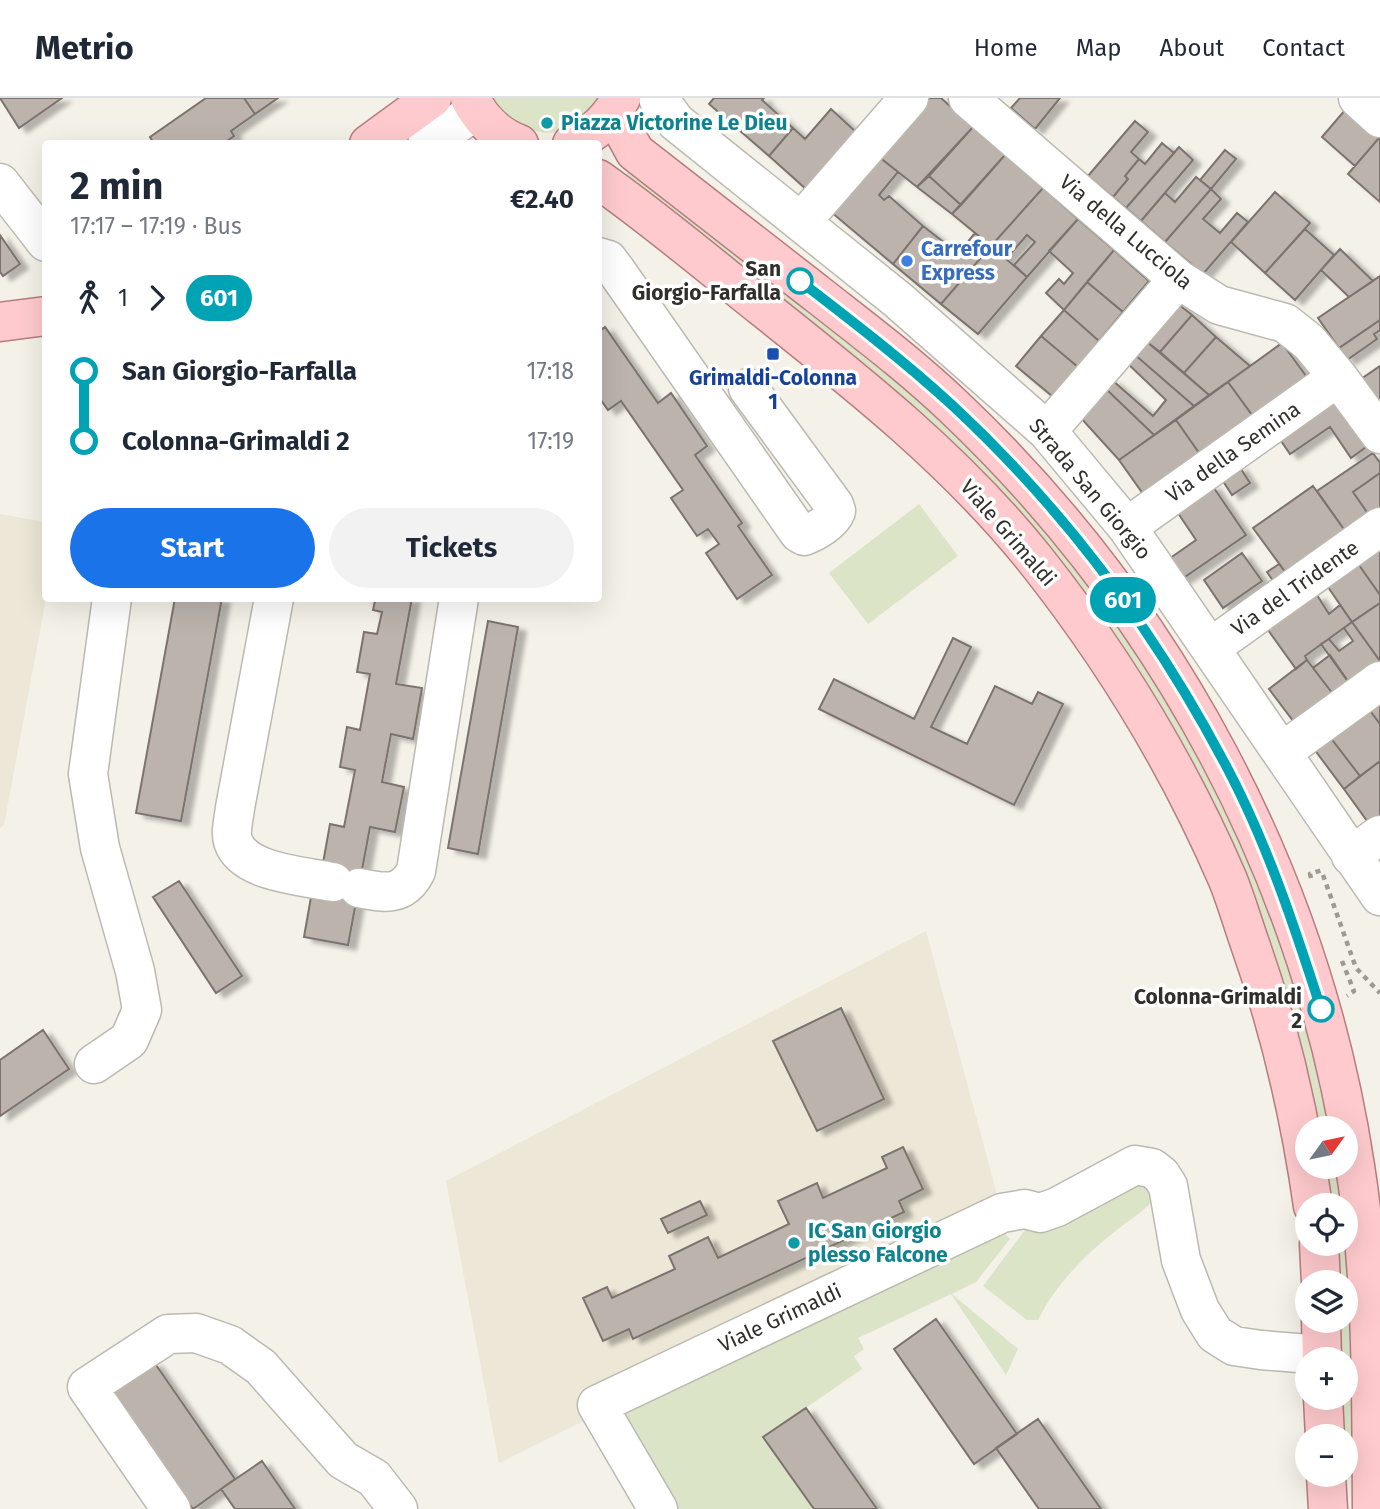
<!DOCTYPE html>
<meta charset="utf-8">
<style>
:root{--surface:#fff;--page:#f2f2f3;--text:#1f2937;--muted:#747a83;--line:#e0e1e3;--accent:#1a73e8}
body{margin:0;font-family:"Fira Sans",sans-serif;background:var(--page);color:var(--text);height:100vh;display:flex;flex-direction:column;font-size:26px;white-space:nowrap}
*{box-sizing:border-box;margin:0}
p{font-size:23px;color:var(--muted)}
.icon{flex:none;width:38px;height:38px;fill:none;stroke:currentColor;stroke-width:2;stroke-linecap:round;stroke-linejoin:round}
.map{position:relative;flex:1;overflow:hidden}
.side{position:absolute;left:42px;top:42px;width:560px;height:462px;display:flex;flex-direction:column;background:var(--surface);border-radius:7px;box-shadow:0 7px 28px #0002}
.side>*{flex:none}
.badge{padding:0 14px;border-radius:23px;font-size:24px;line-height:46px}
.needle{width:46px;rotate:57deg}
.buttons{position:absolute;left:1295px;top:1018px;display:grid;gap:14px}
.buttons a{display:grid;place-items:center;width:63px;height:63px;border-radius:50%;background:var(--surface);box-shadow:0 7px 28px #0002;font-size:35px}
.map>.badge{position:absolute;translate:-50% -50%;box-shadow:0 0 0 4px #fff}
.legs{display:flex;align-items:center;gap:10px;height:77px;padding:0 28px;font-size:23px}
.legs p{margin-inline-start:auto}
.overview{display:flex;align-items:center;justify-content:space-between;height:119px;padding:0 28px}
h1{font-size:38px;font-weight:700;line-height:52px}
.action{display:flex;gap:14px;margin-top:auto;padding:14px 28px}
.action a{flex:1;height:80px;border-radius:42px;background:var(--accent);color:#fff;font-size:28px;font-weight:700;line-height:80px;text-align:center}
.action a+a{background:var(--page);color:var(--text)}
ul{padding:0 28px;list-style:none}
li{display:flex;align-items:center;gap:24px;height:70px;font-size:26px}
li i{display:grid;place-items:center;width:10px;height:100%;margin:0 9px;background:currentColor}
li i::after{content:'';width:18px;height:18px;margin:-9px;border:5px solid;border-radius:50%;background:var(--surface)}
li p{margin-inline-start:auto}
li:first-child i{background:linear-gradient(#0000 50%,currentColor 0)}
li:last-child i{background:linear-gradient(currentColor 50%,#0000 0)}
header{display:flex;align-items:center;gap:42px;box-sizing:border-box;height:98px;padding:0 35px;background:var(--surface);border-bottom:2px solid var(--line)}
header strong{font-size:33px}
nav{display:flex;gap:38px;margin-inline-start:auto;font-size:24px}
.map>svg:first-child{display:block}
</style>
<header>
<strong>Metrio</strong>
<nav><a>Home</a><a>Map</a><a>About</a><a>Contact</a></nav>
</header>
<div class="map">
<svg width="1380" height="1411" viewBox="0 0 1380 1411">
<defs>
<filter id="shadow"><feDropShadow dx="8" dy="4.5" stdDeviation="2" flood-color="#0004"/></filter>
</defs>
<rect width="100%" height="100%" fill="#f4f1e8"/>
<path fill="#ece7d6" d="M0,416L45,424L46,501L4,727L0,730Z
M926,833L1002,1115L499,1365L446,1083Z"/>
<path fill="#dbe4c7" d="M488,0H604L593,15L558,34L544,35L517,28Z
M628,72L893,274L1025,404L1144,560L1233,721L1304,911L1332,1031H1316L1131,570L628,84L626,77Z
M919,406L958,458L868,526L829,475Z
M1323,1069H1339L1344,1108H1328Z
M1135,1075L1156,1099C1144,1114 1129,1122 1114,1134C1083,1159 1056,1186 1038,1222H1027L983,1188L1025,1132Z
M996,1126L1010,1141L976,1184L952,1196L1018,1251L1006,1277L951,1196L858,1240L864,1251L854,1258L862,1271L764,1339L814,1411H670L611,1311Z
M1333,1146H1346L1354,1211L1353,1379L1348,1381L1342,1377H1346V1339H1341L1340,1300H1346V1262H1339V1223H1346V1185H1336Z"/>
<path fill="#bcb3ad" stroke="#7b736e" stroke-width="2" filter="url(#shadow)" d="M0,0H62L19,30Z
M206,0H244L255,16L231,33L234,38L223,46H154L150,39Z
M244,0H278L255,16Z
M714,0H764L762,2L793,30L769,58L709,6Z
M927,0H941L973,29L917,89L878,58Z
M1020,0H1060L1035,31L1011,10Z
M831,11L856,34L806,91L769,58L793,30L805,41Z
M1346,11L1379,40L1355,68L1322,39Z
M1135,23L1148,34L1131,54L1139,61L1125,78L1128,81L1113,99L1088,78Z
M973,29L1005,57L961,107L929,78Z
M1379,40L1380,41V104L1348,76Z
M1162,45L1174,55L1126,110L1113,99L1128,81L1125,78L1139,61L1145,66Z
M1179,49L1193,62L1141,123L1126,110Z
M1225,52L1236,61L1211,91L1200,82Z
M1005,57L1043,90L991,148L952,116Z
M878,58L898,74L879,97L884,102L889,98L923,128L893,166L831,114Z
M929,78L961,107L952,116L917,89Z
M1196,79L1211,91L1165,144L1141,123L1165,95L1175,104Z
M1043,90L1078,121L1027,179L1014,167L1035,144L1027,137L1006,161L991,148Z
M1211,91L1221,101L1203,121L1220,135L1237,115L1248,124L1203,176L1165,144Z
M1275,94L1310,125L1265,175L1231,144Z
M1078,121L1114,152L1064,212L1046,195L1059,181L1064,186L1073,175L1049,153Z
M923,128L950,149L954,144L962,151L975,135L991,148L941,206L893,166Z
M1305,131L1334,157L1295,202L1265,175Z
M0,137L20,166L3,178L0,174Z
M991,148L1027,179L978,236L941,206Z
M1340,151L1373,183L1349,199L1321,172Z
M1114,152L1149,183L1123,214L1087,184Z
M1380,178V222L1339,250L1318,220Z
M1087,184L1123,214L1099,243L1064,212Z
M1178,206L1192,217L1160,254L1146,243Z
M1064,212L1099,243L1078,269L1041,238Z
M1192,217L1216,239L1184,275L1160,254Z
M1380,222V232L1374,236L1377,241L1347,262L1339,250Z
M598,229L601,232L605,229L658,305L671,295L707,348L695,357L742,425L738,428L772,477L737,501L706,455L719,446L708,431L697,438L671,400L683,392L621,303L608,312L598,298Z
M1041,238L1078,269L1052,298L1016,268Z
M1216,239L1250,268L1209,297L1184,275Z
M1146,243L1209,297L1194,308L1134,256Z
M1282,245L1309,282L1255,321L1228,284Z
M1134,256L1194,308L1154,337L1105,290L1112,282L1153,318L1166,302L1127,265Z
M1380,268V308L1361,281Z
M1228,284L1255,321L1202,359L1176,322Z
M1105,290L1154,337L1119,362L1080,319Z
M1332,300L1366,349L1351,360L1330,329L1290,356L1277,337Z
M1176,322L1202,359L1146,400L1119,362Z
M1373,355L1380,365V375L1353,394L1371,420L1348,437L1317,393Z
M1239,368L1250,385L1232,397L1221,380Z
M1380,375V414L1371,420L1353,394Z
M1212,387L1246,437L1179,483L1166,463L1196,442L1176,412Z
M1313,388L1348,437L1289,479L1253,430Z
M1380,452V497L1359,467Z
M1242,455L1262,483L1223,510L1204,482Z
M1279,466L1289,479L1276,487L1267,474Z
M1359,467L1380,497V505L1352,524L1328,489Z
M1317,497L1329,516L1340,507L1352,524L1305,558L1307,562L1296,571L1268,532Z
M175,500H222L181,723L136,715Z
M412,500L396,586L422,590L413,641L391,636L382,684L404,689L395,734L370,729L348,847L304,839L311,799L322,802L324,790L323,765L330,726L344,729L355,672L340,669L347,629L360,632L370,576L357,574L364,534L377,536L382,514L373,512L375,503L364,500Z
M1380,505V563L1352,524Z
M488,523L518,529L478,756L448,750Z
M1352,524L1380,563V569L1352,589L1321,546L1329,541L1339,553L1353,543L1344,530Z
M953,540L971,549L931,629L967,646L995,588L1032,606L1038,594L1063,606L1014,707L819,611L834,581L914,621Z
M1330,557L1352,589L1336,600L1313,570Z
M1307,562L1336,600L1297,628L1269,591Z
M1380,602V626L1368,610Z
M1368,610L1380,626V663L1360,678L1330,639Z
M1330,639L1360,678L1344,691L1314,651Z
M1380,663V720L1370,727L1344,691Z
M179,783L242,878L216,895L153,799Z
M841,910L884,1001L817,1033L773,943Z
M43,932L69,971L0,1018V962Z
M903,1049L923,1091L899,1103L904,1114L633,1241L629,1231L603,1243L583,1200L607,1189L612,1200L675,1171L669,1158L708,1139L718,1160L789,1126L778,1103L817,1085L823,1100L887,1070L882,1059Z
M700,1103L707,1117L668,1135L661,1121Z
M936,1221L1017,1336L974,1366L894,1251Z
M154,1264L235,1381L193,1411L112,1294Z
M806,1310L877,1411H814L763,1339Z
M1038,1321L1101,1411H1039L996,1350Z
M262,1363L295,1411H235L221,1391Z"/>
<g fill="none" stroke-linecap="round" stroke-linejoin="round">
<g stroke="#bcb9b0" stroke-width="41">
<path id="minor" d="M658,0L676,24L898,202L1047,333L1127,429L1380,798
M968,0L1178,181L1219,207L1285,225L1309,244L1338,279L1380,336
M1358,0L1380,20
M427,46L477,12
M0,85L46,144
M801,124L909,0
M598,159L608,162L617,174L799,435L804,438C815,434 832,424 836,413L834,407L748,290
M1047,333L1178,181
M1127,429L1338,279
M274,500L235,710C234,720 230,734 233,743C243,775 304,778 333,784
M1210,550L1380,429
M1282,654L1380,583
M1351,758L1380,737
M359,790C384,795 403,799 416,773L459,500
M94,966L129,942L142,912L135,873L100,750L88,676L112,500
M171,1411L87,1289L168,1236L196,1235L230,1247L261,1269L343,1362L374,1380L398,1411
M658,1411L597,1307L1002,1115L1025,1111L1040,1115L1057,1109L1135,1067L1152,1070L1161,1077L1168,1088L1181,1162L1200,1212L1215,1236L1234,1248L1261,1252L1322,1257"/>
</g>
<g stroke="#b57d7f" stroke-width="41">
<path id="major" d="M470,0C480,20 497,38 519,46
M613,14L635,54C696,101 756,148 816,195C863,232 911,268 954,309C1167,511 1311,778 1355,1068C1373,1181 1371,1297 1372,1411
M369,46L432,0
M572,46C595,35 609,22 621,0
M598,81C655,121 708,166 762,209C859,286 956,363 1034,460C1112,558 1178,666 1228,782C1236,802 1242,823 1249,843C1280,930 1300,1017 1313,1108
M0,224L46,218
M1319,1146L1321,1185
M1321,1223L1322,1262
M1323,1300L1325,1339
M1326,1377L1328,1411"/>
</g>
<path stroke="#9c9a93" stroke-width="4.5" stroke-dasharray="5 5" stroke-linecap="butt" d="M1323,777L1356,870L1380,895
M1311,780L1310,776L1325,771
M1342,863L1354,893L1347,898"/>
<use href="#minor" stroke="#fff" stroke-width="38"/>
<use href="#major" stroke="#fecacd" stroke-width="38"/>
</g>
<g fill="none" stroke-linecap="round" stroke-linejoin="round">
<g stroke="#fff" stroke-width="16">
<path id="line-1" d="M800,183C852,223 904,263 952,307C1062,409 1154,532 1224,664C1266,742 1294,827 1321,911"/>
</g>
<use href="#line-1" stroke="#00a3b4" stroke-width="10"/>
</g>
<g fill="#0f9aa8" stroke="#fff" stroke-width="2.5">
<circle cx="547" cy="25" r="7"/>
<circle cx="794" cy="1145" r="7"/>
</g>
<circle fill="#3f7fe0" stroke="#fff" stroke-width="2.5" cx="907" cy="163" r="7"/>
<g fill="#fff" stroke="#00a3b4" stroke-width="3.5">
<circle cx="800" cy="183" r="12"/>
<circle cx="1321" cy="911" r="12"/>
</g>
<rect fill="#1a4fb4" stroke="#fff" stroke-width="2.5" x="766" y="249" width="14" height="14" rx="3.5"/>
<g text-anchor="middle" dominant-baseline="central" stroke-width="7" stroke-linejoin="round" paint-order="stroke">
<g font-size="21" font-weight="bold" fill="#0d838f" stroke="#fff" text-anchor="start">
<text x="561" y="25">Piazza Victorine Le Dieu</text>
<text x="808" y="1133">IC San Giorgio<tspan x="808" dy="24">plesso Falcone</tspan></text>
</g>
<g font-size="21" fill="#302f2c" stroke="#fff">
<text transform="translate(1126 134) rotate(40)">Via della Lucciola</text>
<text transform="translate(1233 354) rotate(-35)">Via della Semina</text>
<text transform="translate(1090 391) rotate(50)">Strada San Giorgio</text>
<text transform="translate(1008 435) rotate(49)">Viale Grimaldi</text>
<text transform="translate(1295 490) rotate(-35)">Via del Tridente</text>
<text transform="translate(780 1220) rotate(-25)">Viale Grimaldi</text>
</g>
<g font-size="21" font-weight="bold" fill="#366cbe" stroke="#fff" text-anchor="start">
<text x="921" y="151">Carrefour<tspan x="921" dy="24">Express</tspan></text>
</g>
<g font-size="21" font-weight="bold" fill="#302f2c" stroke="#fff" text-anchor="end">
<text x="781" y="171">San<tspan x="781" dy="24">Giorgio-Farfalla</tspan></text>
<text x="1302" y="899">Colonna-Grimaldi<tspan x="1302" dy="24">2</tspan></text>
</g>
<g font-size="21" font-weight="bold" fill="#164399" stroke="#fff">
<text x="773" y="280">Grimaldi-Colonna<tspan x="773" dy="24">1</tspan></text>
</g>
</g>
</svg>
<div class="buttons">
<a><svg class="needle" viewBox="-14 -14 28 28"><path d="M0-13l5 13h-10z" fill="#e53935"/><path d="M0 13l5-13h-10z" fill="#747a83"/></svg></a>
<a><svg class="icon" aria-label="locate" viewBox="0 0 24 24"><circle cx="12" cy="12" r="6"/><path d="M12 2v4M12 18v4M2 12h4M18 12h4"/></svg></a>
<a><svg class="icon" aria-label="layers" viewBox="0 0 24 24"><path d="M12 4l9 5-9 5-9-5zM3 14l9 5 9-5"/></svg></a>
<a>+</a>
<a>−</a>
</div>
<b class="badge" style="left:1123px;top:502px;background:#00a3b4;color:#fff">601</b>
<section class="side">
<div class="overview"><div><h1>2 min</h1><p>17:17 – 17:19 · Bus</p></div><b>€2.40</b></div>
<div class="legs"><svg class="icon" aria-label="walk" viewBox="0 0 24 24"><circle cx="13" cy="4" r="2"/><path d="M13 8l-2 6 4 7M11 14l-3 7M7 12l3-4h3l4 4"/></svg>1<svg class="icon" aria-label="forward" viewBox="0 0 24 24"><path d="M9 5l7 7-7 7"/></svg><b class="badge" style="background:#00a3b4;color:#fff">601</b></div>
<ul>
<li><i style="color:#00a3b4"></i><b>San Giorgio-Farfalla</b><p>17:18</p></li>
<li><i style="color:#00a3b4"></i><b>Colonna-Grimaldi 2</b><p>17:19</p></li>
</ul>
<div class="action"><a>Start</a><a>Tickets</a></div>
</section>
</div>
